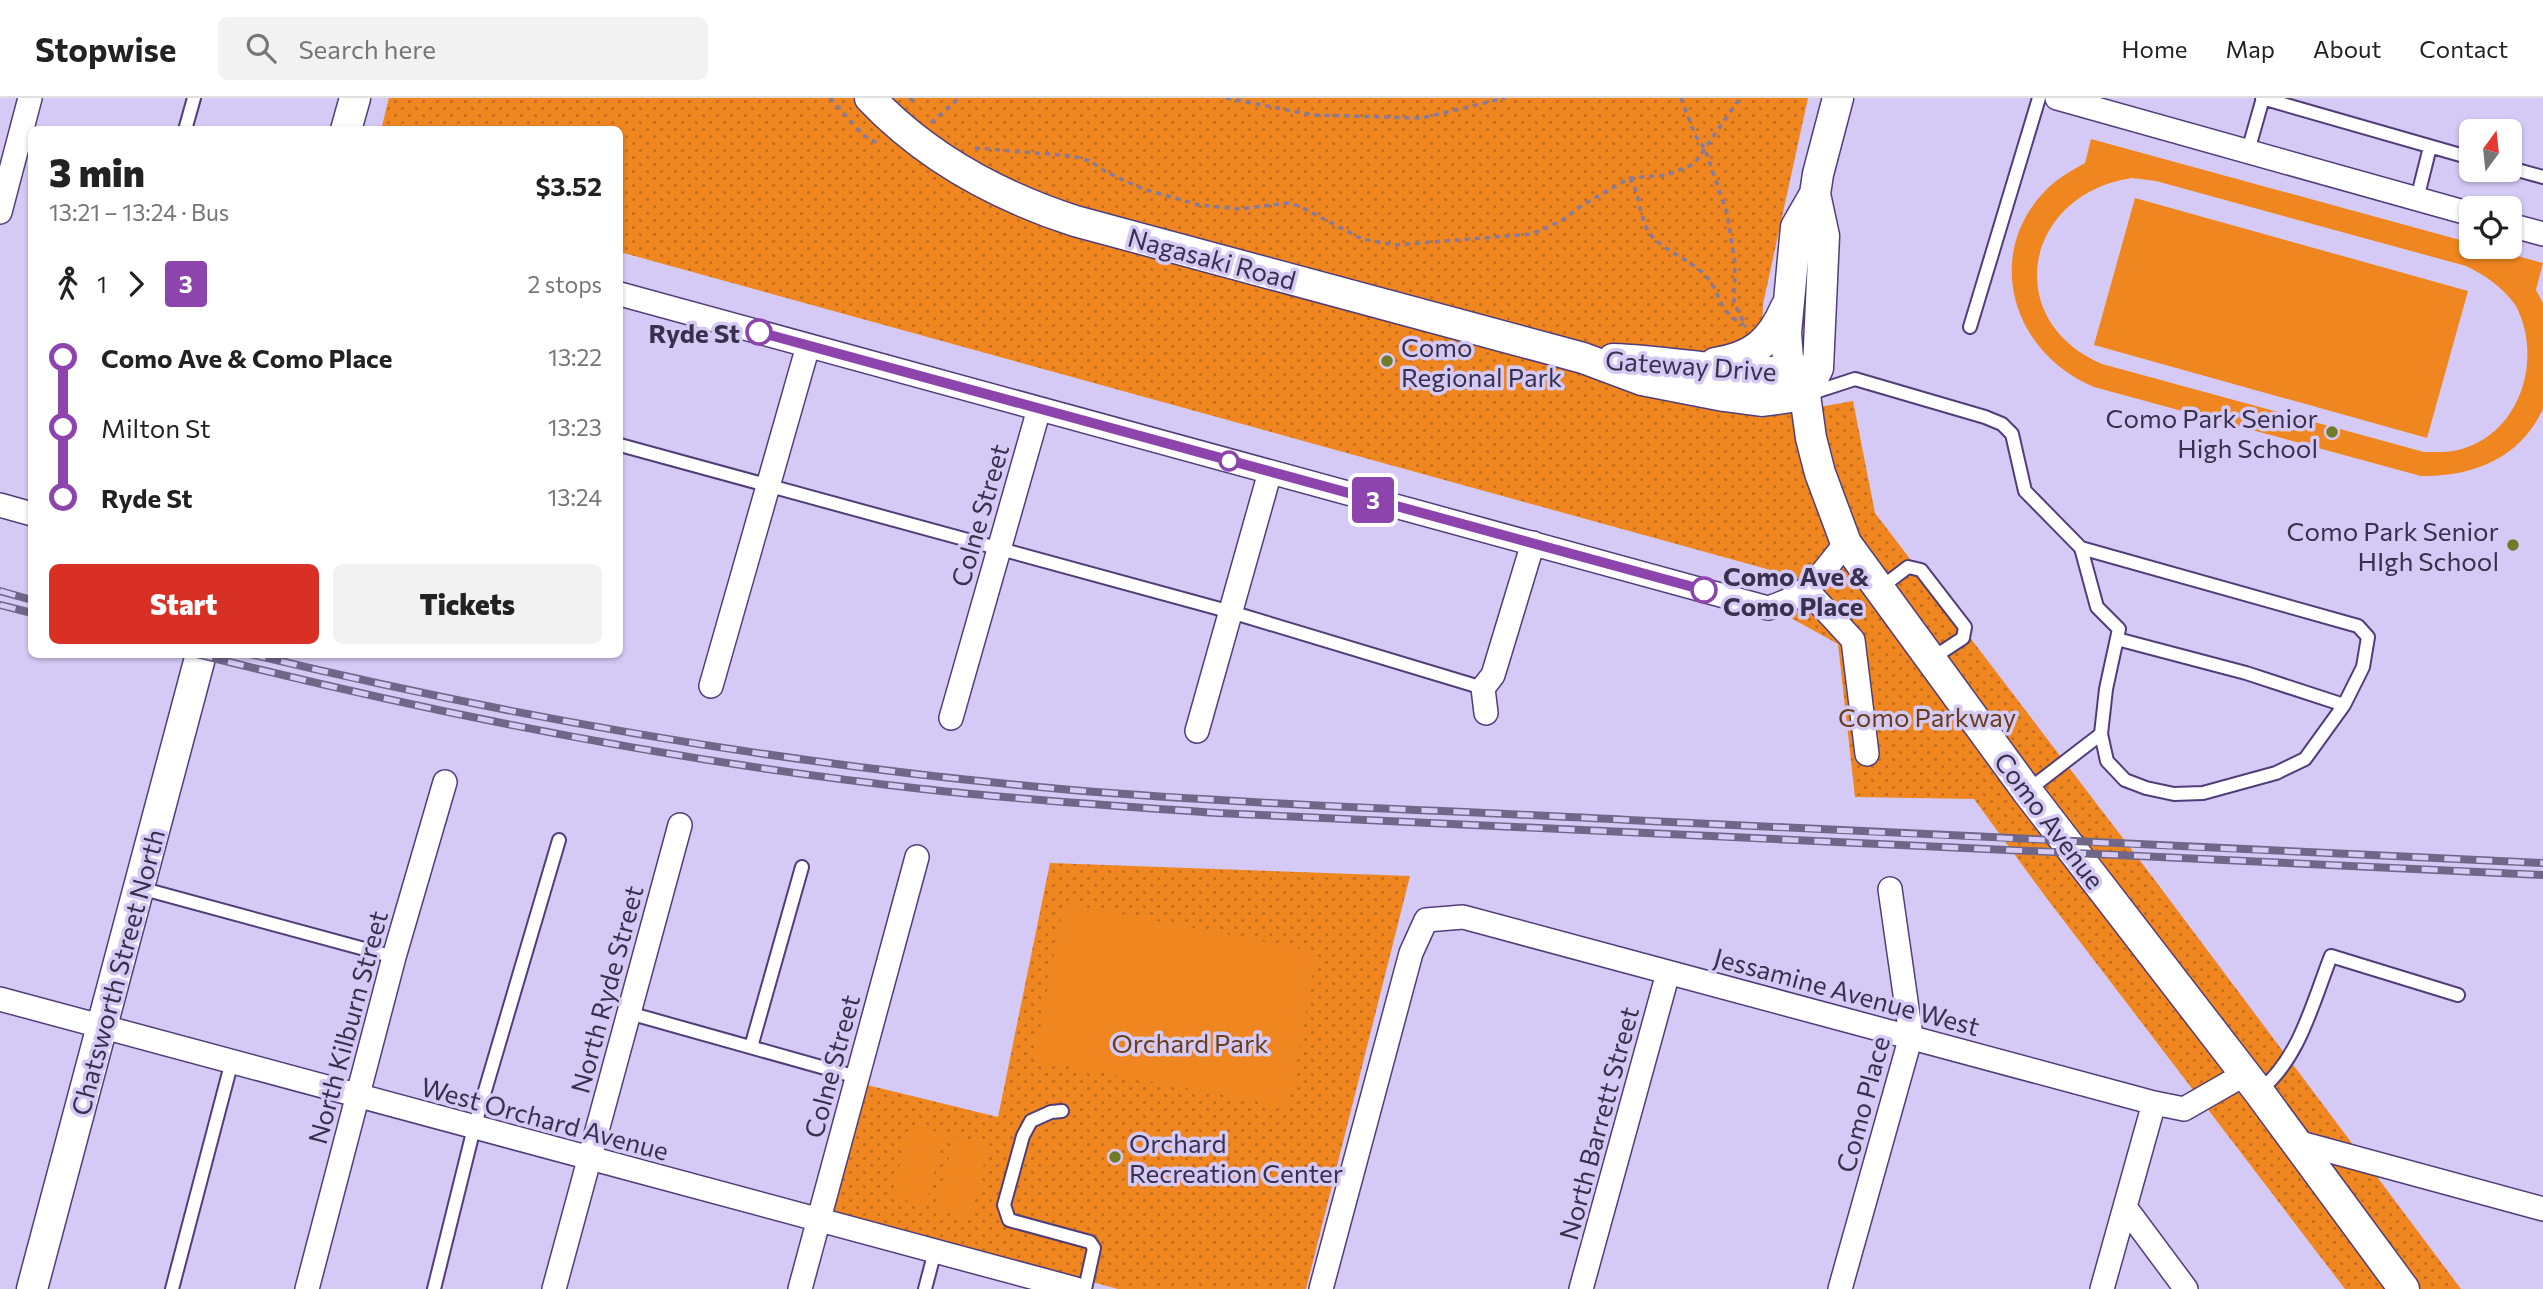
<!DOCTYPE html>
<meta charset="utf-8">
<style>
:root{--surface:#fff;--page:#f2f2f2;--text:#222;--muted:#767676;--line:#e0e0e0;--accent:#d93025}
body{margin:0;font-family:Commissioner,sans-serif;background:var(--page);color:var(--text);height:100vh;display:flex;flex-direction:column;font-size:26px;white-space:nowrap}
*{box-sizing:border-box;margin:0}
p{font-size:23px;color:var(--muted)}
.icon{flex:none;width:38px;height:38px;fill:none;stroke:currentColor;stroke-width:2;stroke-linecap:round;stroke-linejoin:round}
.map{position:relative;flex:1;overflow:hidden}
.drawer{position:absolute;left:28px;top:28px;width:595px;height:532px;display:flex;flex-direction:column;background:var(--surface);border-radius:10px;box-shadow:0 2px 5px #0004}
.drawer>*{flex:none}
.badge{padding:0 14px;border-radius:5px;font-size:24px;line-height:46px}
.needle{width:46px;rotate:15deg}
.tools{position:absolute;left:2459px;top:21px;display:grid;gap:14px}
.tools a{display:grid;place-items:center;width:63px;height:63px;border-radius:10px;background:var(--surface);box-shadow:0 2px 5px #0004;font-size:35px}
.map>.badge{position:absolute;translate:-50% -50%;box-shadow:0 0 0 4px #fff}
.legs{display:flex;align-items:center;gap:10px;height:77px;padding:0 21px;font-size:23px}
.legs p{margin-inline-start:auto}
.overview{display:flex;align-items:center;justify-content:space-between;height:119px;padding:0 21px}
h1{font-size:38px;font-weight:800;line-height:52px}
.cta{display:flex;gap:14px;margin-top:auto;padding:14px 21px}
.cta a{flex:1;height:80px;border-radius:10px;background:var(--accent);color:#fff;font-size:28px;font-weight:800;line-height:80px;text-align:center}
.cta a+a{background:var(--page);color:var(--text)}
ul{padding:0 21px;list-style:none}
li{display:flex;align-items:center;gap:24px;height:70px;font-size:26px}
li i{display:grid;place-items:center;width:10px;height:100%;margin:0 9px;background:currentColor}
li i::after{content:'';width:18px;height:18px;margin:-9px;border:5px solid;border-radius:50%;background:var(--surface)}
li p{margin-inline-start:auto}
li:first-child i{background:linear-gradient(#0000 50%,currentColor 0)}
li:last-child i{background:linear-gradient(currentColor 50%,#0000 0)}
header{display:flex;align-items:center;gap:42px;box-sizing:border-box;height:98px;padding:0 35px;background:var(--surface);border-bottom:2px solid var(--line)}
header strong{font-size:33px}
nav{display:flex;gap:38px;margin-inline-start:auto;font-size:24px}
.search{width:490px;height:63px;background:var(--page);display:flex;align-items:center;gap:18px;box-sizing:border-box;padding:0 24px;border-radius:10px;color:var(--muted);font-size:26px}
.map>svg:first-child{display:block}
</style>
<header>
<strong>Stopwise</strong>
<div class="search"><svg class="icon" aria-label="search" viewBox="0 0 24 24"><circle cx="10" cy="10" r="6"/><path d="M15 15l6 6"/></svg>Search here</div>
<nav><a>Home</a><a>Map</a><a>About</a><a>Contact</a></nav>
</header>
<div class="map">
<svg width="2543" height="1191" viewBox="0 0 2543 1191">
<defs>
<pattern id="park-dots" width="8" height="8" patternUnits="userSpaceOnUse" patternTransform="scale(1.75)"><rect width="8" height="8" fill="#ef8620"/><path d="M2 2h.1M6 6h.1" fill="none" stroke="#c36e1e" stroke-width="1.8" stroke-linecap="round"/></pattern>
</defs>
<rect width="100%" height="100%" fill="#d5caf5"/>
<path fill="url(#park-dots)" d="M389,0H1808L1763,206L1759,320L1853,303L1875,415L2154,781L2461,1191H2345L2045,798L1974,701L1855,699L1838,546L1791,520L1774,473L620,154V32H381Z
M1050,765L1410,778L1306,1191H1118L829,1113L863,986L998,1019Z"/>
<path fill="#ef8620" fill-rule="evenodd" d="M2091,41L2471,145V149H2484L2543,165L2536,192L2543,205V311C2520,361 2472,379 2421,378L2094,289C2014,256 1982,159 2045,93C2056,81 2071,73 2085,65ZM2132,80L2156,83L2466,168C2486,178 2503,189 2516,208C2543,260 2521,334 2462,351C2450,355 2437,354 2424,354L2102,266C2000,222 2024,96 2132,80Z
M2135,100L2468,193L2427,340L2094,247Z
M1064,805L1317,854L1288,1009L1034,962Z
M911,1027L945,1036L925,1108L891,1098Z
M955,1038L989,1048L969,1120L935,1110Z"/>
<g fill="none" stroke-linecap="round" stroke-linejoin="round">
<g stroke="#513d7a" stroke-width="16">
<path id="service" d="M2262,0L2471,60
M185,32L194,0
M2248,53L2263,0
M2510,70L2543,79
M2417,101L2430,49
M1970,229L2039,0
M1809,296L1855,281L1985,319L2002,326L2012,336L2025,393L2081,450
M620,347L1231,514L1483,590
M1879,491L1908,469L1921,472L1965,529L1963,540L1931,561
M2117,541L2246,575L2344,607
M2027,693L2101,636L2106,591L2119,531L2097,509L2081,450L2358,528L2368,539L2363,569L2344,607L2305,661L2276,675L2203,695L2174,696L2146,690L2125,682L2107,663L2101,636
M140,790L394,859
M629,915L857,979
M751,949L802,769
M2259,993C2299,962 2313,904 2331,858L2458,897
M1062,1013L1051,1014L1031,1023L1023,1038L1004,1107L1009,1122L1090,1144L1094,1150L1085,1191
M172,1191L232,963
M434,1191L474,1030L559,742
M925,1191L935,1153"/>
</g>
<g stroke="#513d7a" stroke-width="26">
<path id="minor" d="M2057,0L2471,116
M0,114L30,0
M2510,127L2543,136
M620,196L1768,510C1811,497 1819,478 1846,445
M0,407L32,416
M1807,492L1853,542L1867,656
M711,588L808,248
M1486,615L1483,590L1493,577L1533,445
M951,620L1039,311
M1197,633L1270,374
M0,901L1076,1191
M2297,1044L2543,1111
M2125,1109L2186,1191
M307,1191L394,859L445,684
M554,1191L680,727
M800,1191L917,759
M1321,1191L1411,855L1426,822L1463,819L2154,1005L2184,1011L2245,976
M1581,1191L1668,875
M1840,1191L1911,938L1890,791
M2102,1191L2154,1005"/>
</g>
<g stroke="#513d7a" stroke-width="33">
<path id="tertiary" d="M870,0C926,59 998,98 1075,123L1583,260L1642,282L1724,298L1762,303L1805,297
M346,32L355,0
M1815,96L1796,129L1786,235L1789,274L1805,297L1811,340L1820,375L1846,445L2027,693L2259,994L2404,1191
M1613,261C1678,263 1743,280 1808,272
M1715,265C1753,259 1771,244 1786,209
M1805,297L1818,270L1824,138L1815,96L1818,76L1838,0
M32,1191L201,556"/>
</g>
<path stroke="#857b9e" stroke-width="3.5" stroke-dasharray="5 5" stroke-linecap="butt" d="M830,0L863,37L879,46
M910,0L916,6
M1226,0L1313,17L1422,20L1505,0
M1681,0L1695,37L1705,51L1727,115L1735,165L1734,205L1746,229
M931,25L959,0
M975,50L1073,58L1090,63L1106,74L1143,91L1199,107L1240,111L1287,105L1299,108L1362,141L1395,147L1532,136L1561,123L1584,106L1630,80L1667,77L1694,66L1740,0
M1630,80C1640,97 1639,116 1648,133C1657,149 1690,162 1704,176C1722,194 1715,212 1744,227"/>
<use href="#service" stroke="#fff" stroke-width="12"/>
<use href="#minor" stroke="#fff" stroke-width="23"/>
<use href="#tertiary" stroke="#fff" stroke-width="30"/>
<g stroke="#706688" stroke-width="8">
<path id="rail" d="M0,493L32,502
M0,507L32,515
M197,556C435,616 679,664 923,691C1021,702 1120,708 1218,715L2543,777
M250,556C520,621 795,668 1072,692C1257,707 1443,712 1628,722C1933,737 2238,751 2543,765"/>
</g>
<use href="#rail" stroke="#d5caf5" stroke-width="5" stroke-dasharray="16" stroke-linecap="butt"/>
</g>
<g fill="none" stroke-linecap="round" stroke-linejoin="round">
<g stroke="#fff" stroke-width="16">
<path id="line-1" d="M759,234L1704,492"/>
</g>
<use href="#line-1" stroke="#8e44ad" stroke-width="10"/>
</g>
<g fill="#fff" stroke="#8e44ad" stroke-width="3.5">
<circle cx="759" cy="234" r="12"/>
<circle cx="1229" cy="363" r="9"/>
<circle cx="1704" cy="492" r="12"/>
</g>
<g fill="#6e7b28" stroke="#d5caf5" stroke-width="2.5">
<circle cx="1387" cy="263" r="7"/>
<circle cx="2332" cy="334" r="7"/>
<circle cx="2513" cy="447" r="7"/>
<circle cx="1115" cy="1059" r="7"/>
</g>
<g text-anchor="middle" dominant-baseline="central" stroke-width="7" stroke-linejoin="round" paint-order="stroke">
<g font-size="26" fill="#38304c" stroke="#d5caf5">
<text transform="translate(1212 160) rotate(15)">Nagasaki Road</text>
<text transform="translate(1691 267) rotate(4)">Gateway Drive</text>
<text transform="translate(979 417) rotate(-74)">Colne Street</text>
<text transform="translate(2050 722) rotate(53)">Como Avenue</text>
<text transform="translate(117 874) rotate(-75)">Chatsworth Street North</text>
<text transform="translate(606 891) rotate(-75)">North Ryde Street</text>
<text transform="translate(1847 893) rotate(15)">Jessamine Avenue West</text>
<text transform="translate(347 929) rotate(-75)">North Kilburn Street</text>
<text transform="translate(831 968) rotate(-75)">Colne Street</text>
<text transform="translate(1862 1006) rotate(-75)">Como Place</text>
<text transform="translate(545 1020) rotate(15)">West Orchard Avenue</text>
<text transform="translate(1598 1025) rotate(-75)">North Barrett Street</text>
</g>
<g font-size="26" font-weight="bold" fill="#38304c" stroke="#d5caf5" text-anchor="end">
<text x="740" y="234">Ryde St</text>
<text x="1723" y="477" text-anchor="start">Como Ave &amp;<tspan x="1723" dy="30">Como Place</tspan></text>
</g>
<g font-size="26" fill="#38304c" stroke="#d5caf5" text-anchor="start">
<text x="1401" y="248">Como<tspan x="1401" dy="30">Regional Park</tspan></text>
<text x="2318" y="319" text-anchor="end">Como Park Senior<tspan x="2318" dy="30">High School</tspan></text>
<text x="2499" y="432" text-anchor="end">Como Park Senior<tspan x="2499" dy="30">HIgh School</tspan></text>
<text x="1129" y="1044">Orchard<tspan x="1129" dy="30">Recreation Center</tspan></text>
</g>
<g font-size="26" fill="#693d18" stroke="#d5caf5">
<text x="1927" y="618">Como Parkway</text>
<text x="1190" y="944">Orchard Park</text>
</g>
</g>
</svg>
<div class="tools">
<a><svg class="needle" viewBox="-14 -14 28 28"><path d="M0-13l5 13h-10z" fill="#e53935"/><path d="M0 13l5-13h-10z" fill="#767676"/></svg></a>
<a><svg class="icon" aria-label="locate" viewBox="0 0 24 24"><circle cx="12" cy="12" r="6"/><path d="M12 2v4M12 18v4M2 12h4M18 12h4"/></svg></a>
</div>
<b class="badge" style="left:1373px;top:402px;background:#8e44ad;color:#fff">3</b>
<section class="drawer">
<div class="overview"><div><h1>3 min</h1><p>13:21 – 13:24 · Bus</p></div><b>$3.52</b></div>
<div class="legs"><svg class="icon" aria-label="walk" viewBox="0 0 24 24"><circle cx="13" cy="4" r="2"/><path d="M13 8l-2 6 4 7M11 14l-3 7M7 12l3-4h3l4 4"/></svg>1<svg class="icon" aria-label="forward" viewBox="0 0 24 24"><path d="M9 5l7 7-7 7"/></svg><b class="badge" style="background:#8e44ad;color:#fff">3</b><p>2 stops</p></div>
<ul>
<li><i style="color:#8e44ad"></i><b>Como Ave &amp; Como Place</b><p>13:22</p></li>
<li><i style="color:#8e44ad"></i><span>Milton St</span><p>13:23</p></li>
<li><i style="color:#8e44ad"></i><b>Ryde St</b><p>13:24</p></li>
</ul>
<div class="cta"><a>Start</a><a>Tickets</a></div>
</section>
</div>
